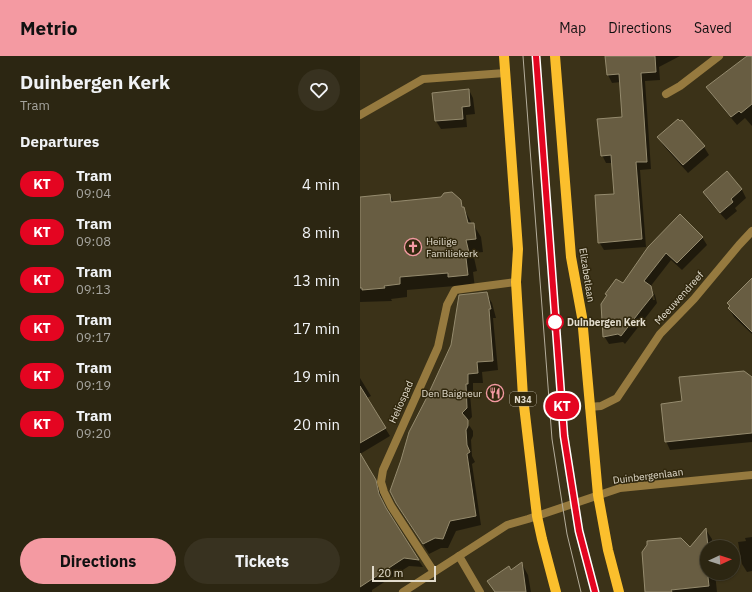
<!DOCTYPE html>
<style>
:root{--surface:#2c2612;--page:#383220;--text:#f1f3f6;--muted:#a6a59f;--line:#484332;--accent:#f49aa2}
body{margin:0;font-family:"IBM Plex Sans",sans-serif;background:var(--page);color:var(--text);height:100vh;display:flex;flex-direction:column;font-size:15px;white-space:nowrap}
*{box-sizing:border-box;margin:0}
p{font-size:13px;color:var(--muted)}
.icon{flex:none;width:22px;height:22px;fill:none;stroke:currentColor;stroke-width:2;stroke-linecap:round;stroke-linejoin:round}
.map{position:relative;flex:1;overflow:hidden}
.side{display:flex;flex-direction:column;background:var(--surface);width:360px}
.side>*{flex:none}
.badge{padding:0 8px;border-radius:13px;font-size:14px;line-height:26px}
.needle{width:26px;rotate:86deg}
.buttons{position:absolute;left:340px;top:484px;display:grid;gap:8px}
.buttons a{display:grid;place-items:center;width:40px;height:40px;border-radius:50%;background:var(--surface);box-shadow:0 1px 3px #0004,0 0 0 1px var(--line);font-size:20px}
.scale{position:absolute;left:12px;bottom:10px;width:64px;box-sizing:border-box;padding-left:4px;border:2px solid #e2dccd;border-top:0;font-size:11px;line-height:14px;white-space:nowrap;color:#e2dccd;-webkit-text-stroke:3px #31280e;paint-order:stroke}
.map>.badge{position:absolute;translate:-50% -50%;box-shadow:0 0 0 2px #fff}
h2{padding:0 20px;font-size:15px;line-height:36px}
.round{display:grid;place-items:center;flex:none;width:42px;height:42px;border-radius:21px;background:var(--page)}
.headline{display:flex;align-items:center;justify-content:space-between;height:68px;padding:0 20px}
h1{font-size:19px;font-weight:800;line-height:30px}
.button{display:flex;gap:8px;margin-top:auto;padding:8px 20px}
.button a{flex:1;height:46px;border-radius:24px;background:var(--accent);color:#111;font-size:16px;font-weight:800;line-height:46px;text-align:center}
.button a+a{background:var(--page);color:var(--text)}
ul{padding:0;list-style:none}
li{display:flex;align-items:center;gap:12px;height:48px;padding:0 20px}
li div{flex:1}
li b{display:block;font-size:15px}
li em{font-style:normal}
li .badge{min-width:44px;font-weight:700;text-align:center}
header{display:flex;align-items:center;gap:24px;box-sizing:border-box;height:56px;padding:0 20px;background:var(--accent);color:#111}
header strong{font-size:19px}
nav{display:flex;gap:22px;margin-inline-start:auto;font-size:14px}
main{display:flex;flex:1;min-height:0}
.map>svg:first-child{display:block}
</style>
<header>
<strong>Metrio</strong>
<nav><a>Map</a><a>Directions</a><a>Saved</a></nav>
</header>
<main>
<section class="side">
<div class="headline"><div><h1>Duinbergen Kerk</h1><p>Tram</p></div><a class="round"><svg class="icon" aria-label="heart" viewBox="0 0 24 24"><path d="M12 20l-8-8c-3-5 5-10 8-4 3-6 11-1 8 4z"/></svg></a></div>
<h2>Departures</h2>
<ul>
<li><span class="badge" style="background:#e40521;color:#fff">KT</span><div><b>Tram</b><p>09:04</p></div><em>4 min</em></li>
<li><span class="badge" style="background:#e40521;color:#fff">KT</span><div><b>Tram</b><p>09:08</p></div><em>8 min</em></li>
<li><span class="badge" style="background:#e40521;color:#fff">KT</span><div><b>Tram</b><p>09:13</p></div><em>13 min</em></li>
<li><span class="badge" style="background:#e40521;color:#fff">KT</span><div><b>Tram</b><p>09:17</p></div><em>17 min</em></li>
<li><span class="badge" style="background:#e40521;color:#fff">KT</span><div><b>Tram</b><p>09:19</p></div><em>19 min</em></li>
<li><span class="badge" style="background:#e40521;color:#fff">KT</span><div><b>Tram</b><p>09:20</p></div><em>20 min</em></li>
</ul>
<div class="button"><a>Directions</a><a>Tickets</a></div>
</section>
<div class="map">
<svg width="392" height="536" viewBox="0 0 392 536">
<rect width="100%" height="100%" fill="#3b3218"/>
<path fill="#0007" d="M246,0H320L299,11L300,24L285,25L291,113L280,114L286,191L244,194L239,186L255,139L253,107H246L242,99L263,62L261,26L252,27L248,19Z
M387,0H392V70L385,62L377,69L352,39L347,31Z
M109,34L113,42L115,58L106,59L107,71L81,73L76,65L73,38Z
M299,81L344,91L349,99L328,117L303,89Z
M367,117L382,134L386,142L375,152L377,155L366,164L349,145L344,137Z
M30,139L34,147L100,145L112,168H113L121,181L123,196L113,197L117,215L113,216L115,232L97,234L95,230L47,234V241L31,243L32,245L0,246V142Z
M342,181L347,189L322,214L311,204L290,231L293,235H291L293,244H295L293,236L295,239L297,247L265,288L263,286L249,288L244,280L248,240L246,238L263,229L289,191Z
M392,231V278L374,261L369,252Z
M126,237L132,247L136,262H133L138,314L122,316L123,327H113V338H110L112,361L107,366L113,375V380L111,384L112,400L115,406L112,408L121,469L96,475L88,492H81L69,498L37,447Z
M0,322L11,340L7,342L30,380L0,398Z
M392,323V386L310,394L306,385Z
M0,399L20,433L23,447L28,458L63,511L49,510L12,534V536H0Z
M346,474L352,483V491H347V517H355L357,536H287L331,492Z
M392,481V515L387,516L382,508L378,486L386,485L385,482Z
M162,508L168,519L171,536H135L129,525L151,515Z"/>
<path fill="#685d42" stroke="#958b6e" d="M245,0H295L296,16L281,17L287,106H276L282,183L238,187L235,139L254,138L251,99L241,100L237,63L262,61L259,18L247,19Z
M387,0H392V48L381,57L379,55L371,61L346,31Z
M109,33L110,50L102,51L103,63L75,65L72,37Z
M318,63L320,65L322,64L345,90L323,109L297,81Z
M367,115L382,133L371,143L373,146L360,157L343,136Z
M92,136L101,144L102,151H104L108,167H114L116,183L106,184L110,201L106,202L108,219L88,221V217L40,221V228L24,230L25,232L2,234V232H0V141L30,138L31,146L81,141L84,137Z
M320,158L343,181L317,207L306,197L284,225L291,230L293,239L281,254L261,280L258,278L243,281L241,248L247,239L245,238L256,223L263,227L288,191Z
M392,222V276L368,252L370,250L367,247Z
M127,236L131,253H129L133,305L117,306L118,317L108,318V328H106L107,352L102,357L108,364V370L106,374L107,389L110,396L107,398L116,460L90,465L83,483L75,482L63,488L36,447L30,435L41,404L49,376L66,343L91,289L99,239Z
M384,315L392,321V377L305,386L301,348L322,345L319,321Z
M0,330L26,372L0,387Z
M0,397L16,424L19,438L26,452L59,504L44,502L0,531Z
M346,472L348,491H347V517H351V520L348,521L349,530L311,534L312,536H285L282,496L287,489V485L321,482L330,491Z
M162,506L166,536H135L127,525L149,510L151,514Z"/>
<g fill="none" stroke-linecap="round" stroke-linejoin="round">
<path stroke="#967a3f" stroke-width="8" d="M0,59L63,23L145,17
M99,500L120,536"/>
<path stroke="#967a3f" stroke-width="8" d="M306,38L320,30L359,0
M229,351L241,350L257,342L300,278L334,243L379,189L392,175
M74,516L31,450L24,436L21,426L23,414L78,291L87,249L95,234L156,226
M43,536L147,469L168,463L260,432L392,419"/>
<path stroke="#fbbf2d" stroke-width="10" d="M144,0L158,193L156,226L163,341L177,460L182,483L196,536
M195,0L211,201L222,261L238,439L248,494L259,536"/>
<path stroke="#b4ad9b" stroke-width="1" d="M163,0L192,383L207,478L221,536
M176,0L204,380L219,475L235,536"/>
</g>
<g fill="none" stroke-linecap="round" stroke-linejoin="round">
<g stroke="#fff" stroke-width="9">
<path id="line" d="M176,0L204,380L219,475L235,536"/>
</g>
<use href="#line" stroke="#e40521" stroke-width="6"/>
</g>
<defs>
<g id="church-ring" transform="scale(0.9)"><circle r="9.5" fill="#31280e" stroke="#f49aa2" stroke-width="1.5"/><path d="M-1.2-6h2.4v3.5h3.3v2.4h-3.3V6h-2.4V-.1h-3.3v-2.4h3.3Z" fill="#f49aa2"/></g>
<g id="restaurant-ring" transform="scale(0.9)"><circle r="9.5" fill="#31280e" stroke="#f49aa2" stroke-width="1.5"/><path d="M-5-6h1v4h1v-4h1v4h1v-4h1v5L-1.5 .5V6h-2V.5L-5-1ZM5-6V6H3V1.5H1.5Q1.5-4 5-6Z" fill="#f49aa2"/></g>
</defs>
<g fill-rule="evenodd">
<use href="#church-ring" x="53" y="191"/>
<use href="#restaurant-ring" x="135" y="337"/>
</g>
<circle fill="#fff" stroke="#e40521" stroke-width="2" cx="195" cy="266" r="8"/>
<g text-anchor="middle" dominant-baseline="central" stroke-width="3" stroke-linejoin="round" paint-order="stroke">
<rect fill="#31280e" stroke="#ada694" stroke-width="1" x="150" y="336" width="26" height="14" rx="3"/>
<g font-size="9" font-weight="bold" fill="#e2dccd">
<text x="163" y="343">N34</text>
</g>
<g font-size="10" fill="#e2dccd" stroke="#31280e" text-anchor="start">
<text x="66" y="185">Heilige<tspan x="66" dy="12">Familiekerk</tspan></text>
<text x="122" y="337" text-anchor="end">Den Baigneur</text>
</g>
<g font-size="10" fill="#e2dccd" stroke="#31280e">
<text transform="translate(227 219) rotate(81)">Elizabetlaan</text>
<text transform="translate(319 242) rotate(-48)">Meeuwendreef</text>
<text transform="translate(41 346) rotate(-66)">Heliospad</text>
<text transform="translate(288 420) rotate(-7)">Duinbergenlaan</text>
</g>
<g font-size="10" font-weight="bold" fill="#e2dccd" stroke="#31280e" text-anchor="start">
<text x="207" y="266">Duinbergen Kerk</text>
</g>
</g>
</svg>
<div class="buttons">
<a><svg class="needle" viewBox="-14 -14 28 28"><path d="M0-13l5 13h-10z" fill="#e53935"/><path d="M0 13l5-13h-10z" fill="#a6a59f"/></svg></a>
</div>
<div class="scale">20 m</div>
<b class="badge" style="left:202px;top:350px;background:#e40521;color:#fff">KT</b>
</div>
</main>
